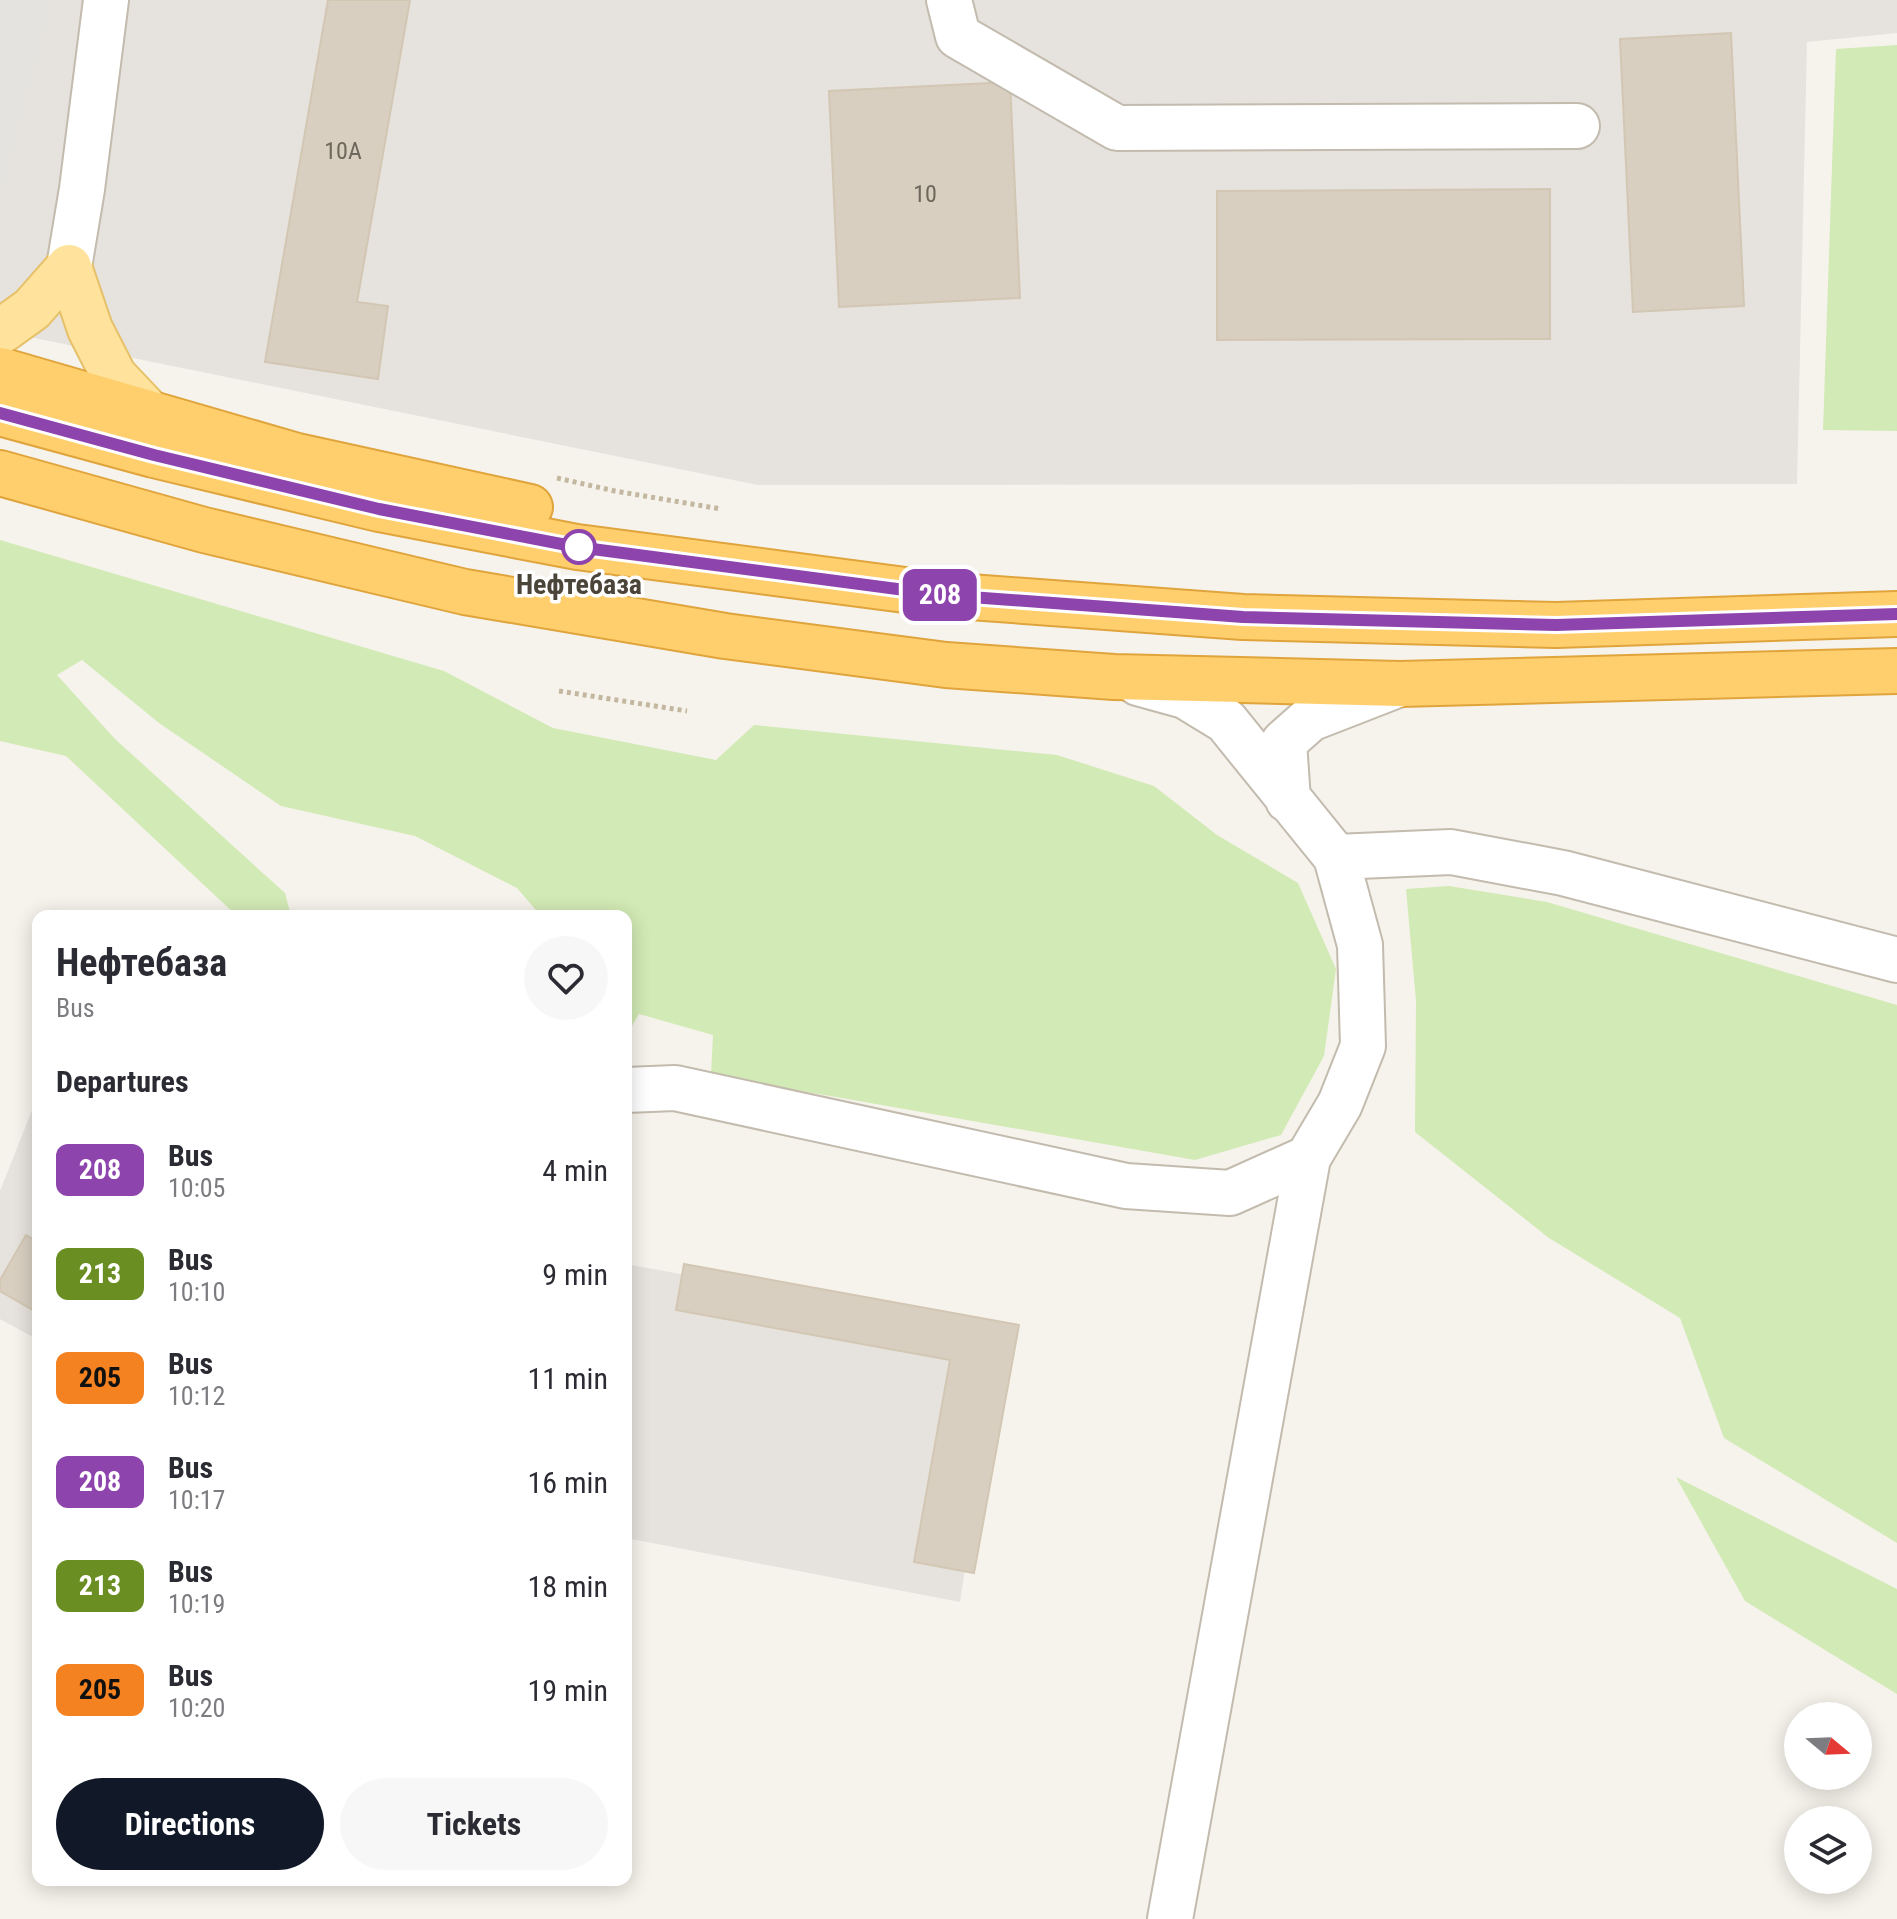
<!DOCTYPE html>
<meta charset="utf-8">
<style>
:root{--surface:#fff;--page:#f7f7f7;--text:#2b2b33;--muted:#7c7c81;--accent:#111827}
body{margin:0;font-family:"Roboto Condensed",sans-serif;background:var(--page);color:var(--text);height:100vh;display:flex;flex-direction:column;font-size:30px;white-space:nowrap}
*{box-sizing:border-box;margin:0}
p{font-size:26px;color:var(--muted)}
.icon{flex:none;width:44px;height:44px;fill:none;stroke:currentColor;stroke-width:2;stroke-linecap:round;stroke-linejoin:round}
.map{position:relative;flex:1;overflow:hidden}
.details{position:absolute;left:32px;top:910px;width:600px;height:976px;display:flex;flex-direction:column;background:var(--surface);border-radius:16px;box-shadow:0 4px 20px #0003}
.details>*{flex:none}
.badge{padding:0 16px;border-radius:12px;font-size:28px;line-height:52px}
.needle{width:52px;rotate:109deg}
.controls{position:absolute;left:1784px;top:1702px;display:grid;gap:16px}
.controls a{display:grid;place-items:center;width:88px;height:88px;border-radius:50%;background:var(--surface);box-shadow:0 4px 20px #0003;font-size:40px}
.map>.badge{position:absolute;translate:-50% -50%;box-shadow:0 0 0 4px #fff}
h2{padding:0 24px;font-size:30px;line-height:72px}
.round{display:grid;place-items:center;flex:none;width:84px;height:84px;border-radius:42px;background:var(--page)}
.summary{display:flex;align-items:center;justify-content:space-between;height:136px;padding:0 24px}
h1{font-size:38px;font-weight:700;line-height:60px}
.action{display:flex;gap:16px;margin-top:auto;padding:16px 24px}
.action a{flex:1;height:92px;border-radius:48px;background:var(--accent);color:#fff;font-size:32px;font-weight:700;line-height:92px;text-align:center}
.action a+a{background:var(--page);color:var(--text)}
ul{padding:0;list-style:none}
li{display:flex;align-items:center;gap:24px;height:104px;padding:0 24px}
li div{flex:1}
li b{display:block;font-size:30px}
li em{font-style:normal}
li .badge{min-width:88px;font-weight:700;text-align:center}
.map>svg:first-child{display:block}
</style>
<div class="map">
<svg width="1897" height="1919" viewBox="0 0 1897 1919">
<rect width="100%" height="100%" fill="#f6f3ec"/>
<path fill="#e6e2dd" d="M0,0H1897V33L1807,42L1797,484L758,485L0,331Z
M38,1095V1340L0,1319V1191Z
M626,1264L1001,1333L960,1602L626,1538Z"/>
<path fill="#d2eab5" d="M1897,45V431L1823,430L1836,49Z
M0,540L444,671L553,728L716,760L754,725L1057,755L1154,786L1217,835L1298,883L1336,969L1324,1056L1281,1135L1195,1160L711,1075L713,1035L639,1014L626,1036V916H541L517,888L415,836L281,806L159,723L82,660L57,675L115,739L285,893L291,916H237L66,756L0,741Z
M1449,886L1547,902L1897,1005V1543L1724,1438L1680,1318L1549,1238L1415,1132L1416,1001L1406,889Z
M1676,1477L1897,1589V1694L1745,1601Z"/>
<path fill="#e5e3e0" d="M0,0H54L4,188L0,187Z"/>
<path fill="#d8cfc1" stroke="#d3c7b4" stroke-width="2" d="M328,0H410L357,302L388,306L378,379L265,362Z
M1731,33L1744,306L1633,312L1620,39Z
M1010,82L1020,298L839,307L829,91Z
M1550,189V339L1217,340V191Z
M26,1235L38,1242V1313L0,1291V1280Z
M684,1264L1019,1325L974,1573L914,1562L950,1360L676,1310Z"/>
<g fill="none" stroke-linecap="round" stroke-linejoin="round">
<g stroke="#c2bbae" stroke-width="48">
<path id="minor" d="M949,0L958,36L1117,128L1577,126
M69,267L82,189L106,0
M1138,683L1185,696L1226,721L1336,857L1451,852L1563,873L1897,960
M1288,800L1284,742L1310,719L1400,684
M626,1090L675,1088L1126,1186L1230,1193L1308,1158
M1170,1919L1308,1158L1340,1104L1363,1046L1360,945L1336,857"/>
</g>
<g stroke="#e6c16a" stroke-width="48">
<path id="major" d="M69,267L90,329L114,376L151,415
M0,332L32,309L69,267"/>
</g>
<g stroke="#e0a43c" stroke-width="48">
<path id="highway" d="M0,370L297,456L530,507
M0,413L154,455L379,509L577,547L943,595L1243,617L1556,625L1897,614
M0,473L204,530L465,592L725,636L946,665L1114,677L1400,684L1897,671"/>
</g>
<path stroke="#c4b79f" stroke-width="5" stroke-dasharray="4 4" stroke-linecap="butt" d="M557,478L615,491L721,509
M559,691L687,711"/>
<use href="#minor" stroke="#fff" stroke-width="44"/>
<use href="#major" stroke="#ffe39c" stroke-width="44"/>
<use href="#highway" stroke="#ffcf6e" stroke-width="44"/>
</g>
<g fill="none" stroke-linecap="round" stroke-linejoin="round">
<g stroke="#fff" stroke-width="18">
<path id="line" d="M0,413L154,455L379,509L577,547L943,595L1243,617L1556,625L1897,614"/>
</g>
<use href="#line" stroke="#8e44ad" stroke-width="12"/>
</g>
<circle fill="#fff" stroke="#8e44ad" stroke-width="4" cx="579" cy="547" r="16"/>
<g text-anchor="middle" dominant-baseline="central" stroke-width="7" stroke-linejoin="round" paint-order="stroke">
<g font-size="24" fill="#6e675b">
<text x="343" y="151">10А</text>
<text x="925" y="194">10</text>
</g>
<g font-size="28" font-weight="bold" fill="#4b4439" stroke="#fff">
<text x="579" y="584">Нефтебаза</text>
</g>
</g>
</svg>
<div class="controls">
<a><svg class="needle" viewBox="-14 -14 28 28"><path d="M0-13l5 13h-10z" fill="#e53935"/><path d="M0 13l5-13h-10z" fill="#7c7c81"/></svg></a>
<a><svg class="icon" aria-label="layers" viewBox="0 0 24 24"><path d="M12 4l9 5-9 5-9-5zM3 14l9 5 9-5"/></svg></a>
</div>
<b class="badge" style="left:940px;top:595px;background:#8e44ad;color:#fff">208</b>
<section class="details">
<div class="summary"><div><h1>Нефтебаза</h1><p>Bus</p></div><a class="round"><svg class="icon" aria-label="heart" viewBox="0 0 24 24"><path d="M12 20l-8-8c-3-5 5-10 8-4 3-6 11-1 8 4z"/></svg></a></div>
<h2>Departures</h2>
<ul>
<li><span class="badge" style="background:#8e44ad;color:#fff">208</span><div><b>Bus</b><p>10:05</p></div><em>4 min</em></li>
<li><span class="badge" style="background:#6b8e23;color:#fff">213</span><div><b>Bus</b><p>10:10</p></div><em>9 min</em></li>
<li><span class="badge" style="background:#f58220;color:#111">205</span><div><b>Bus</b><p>10:12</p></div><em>11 min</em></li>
<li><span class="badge" style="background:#8e44ad;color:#fff">208</span><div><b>Bus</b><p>10:17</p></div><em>16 min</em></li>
<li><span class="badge" style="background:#6b8e23;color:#fff">213</span><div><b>Bus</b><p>10:19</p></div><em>18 min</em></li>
<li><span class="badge" style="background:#f58220;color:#111">205</span><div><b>Bus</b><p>10:20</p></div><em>19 min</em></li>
</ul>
<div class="action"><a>Directions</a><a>Tickets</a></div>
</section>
</div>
